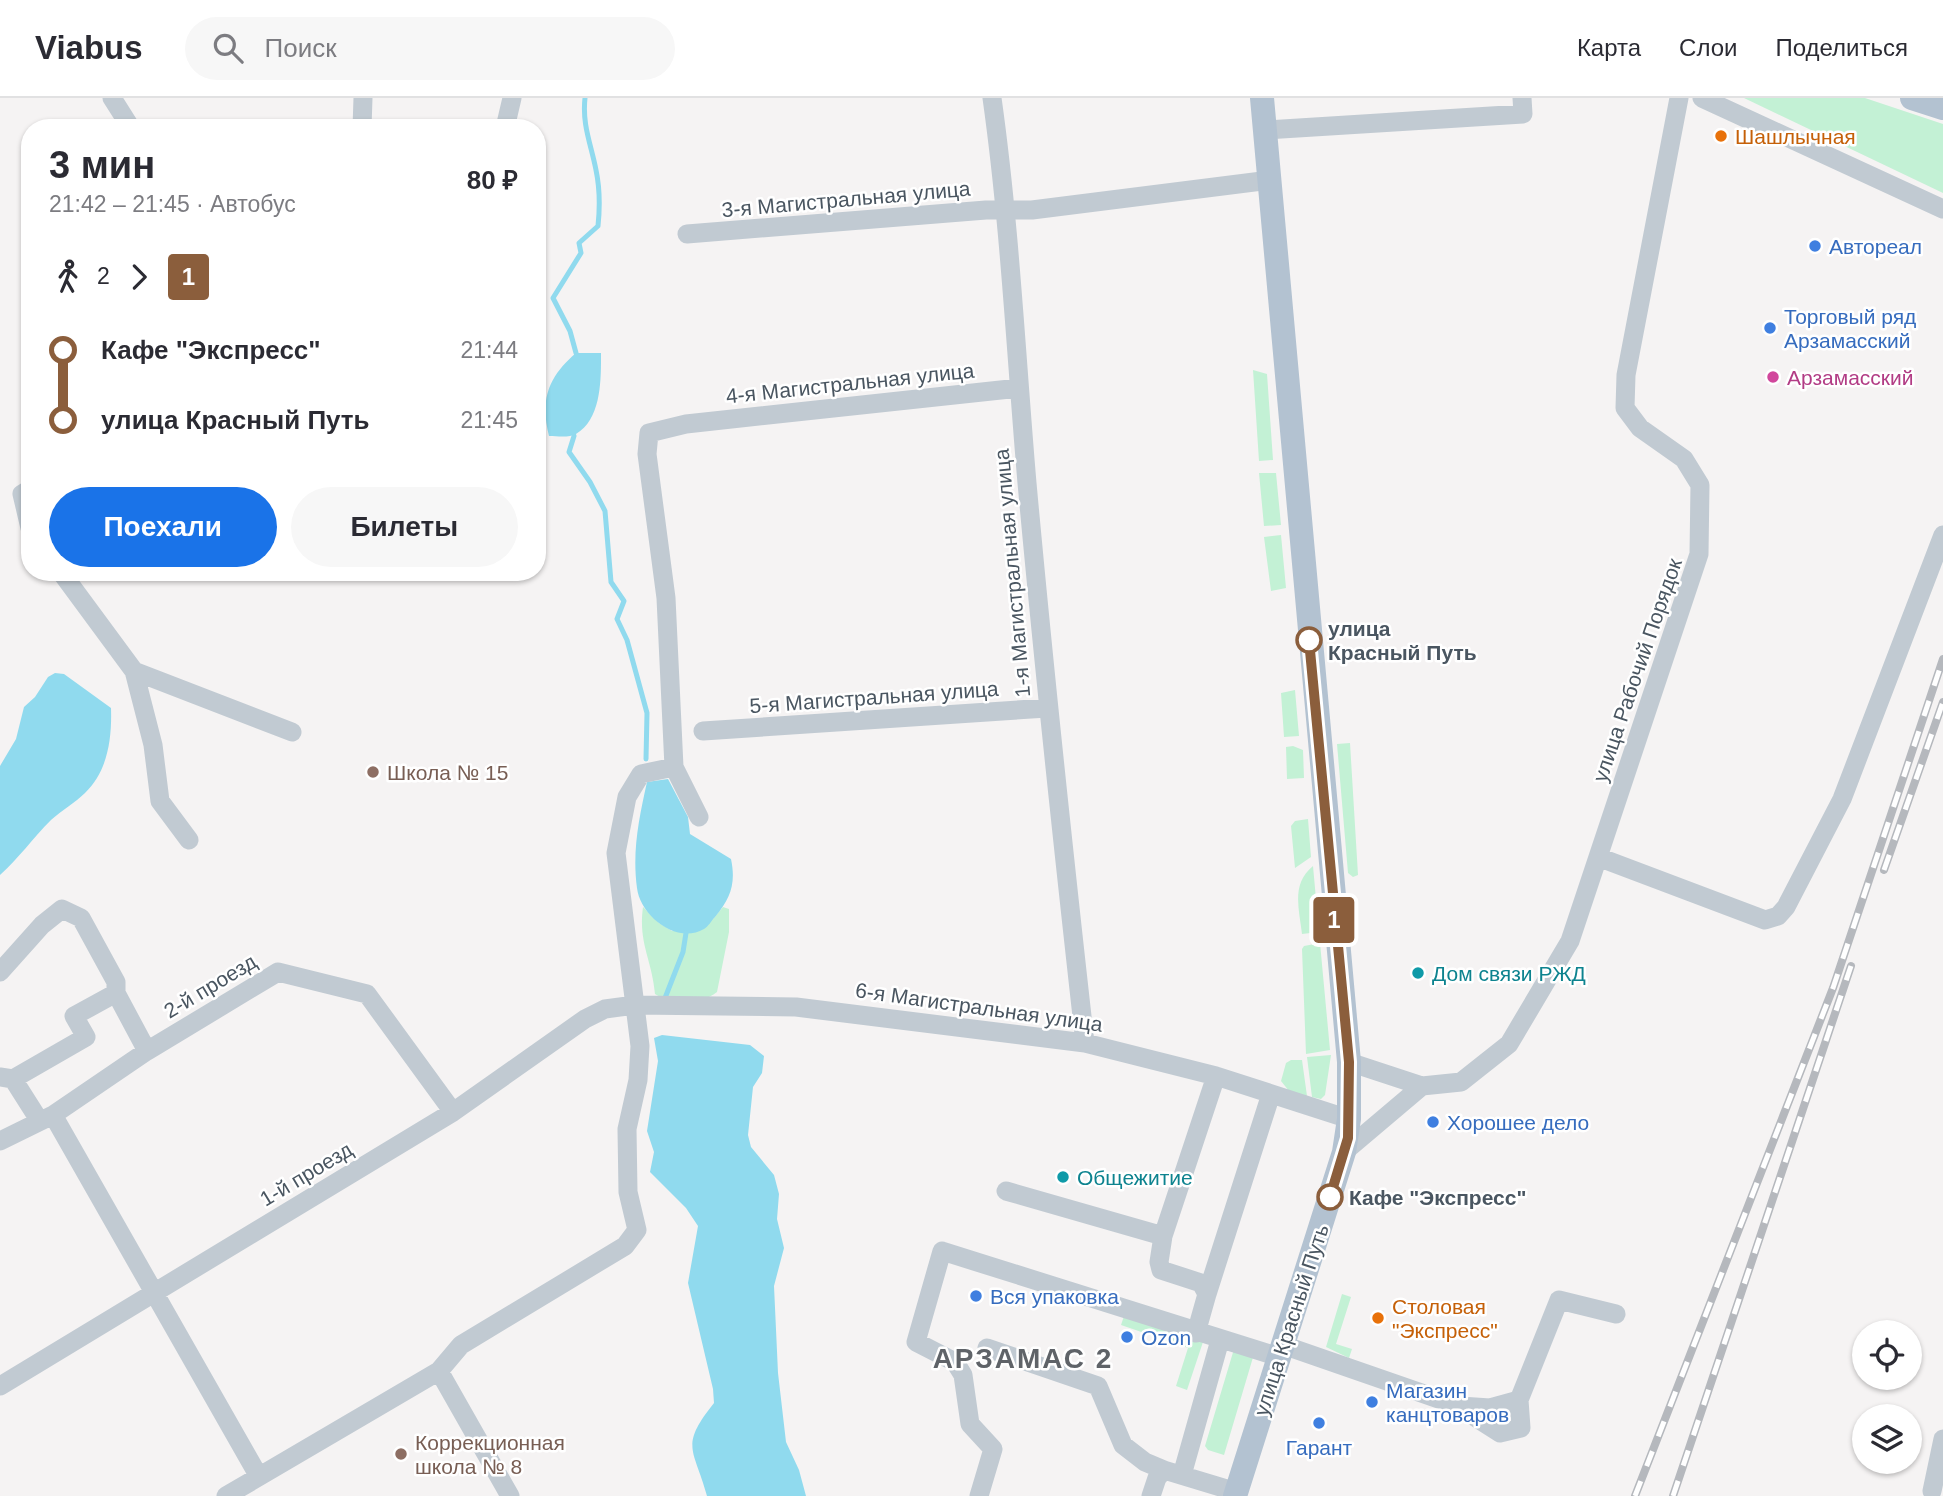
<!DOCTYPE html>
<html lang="ru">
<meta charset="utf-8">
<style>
:root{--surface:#fff;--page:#f7f7f7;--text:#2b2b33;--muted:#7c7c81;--line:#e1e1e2;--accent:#1a73e8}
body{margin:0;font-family:Arial,sans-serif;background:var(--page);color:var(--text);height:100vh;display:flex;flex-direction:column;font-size:26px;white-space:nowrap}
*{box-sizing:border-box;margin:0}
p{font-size:23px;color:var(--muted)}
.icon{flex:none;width:38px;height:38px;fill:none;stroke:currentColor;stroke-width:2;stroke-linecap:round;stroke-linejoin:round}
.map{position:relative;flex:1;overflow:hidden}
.side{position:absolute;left:21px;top:21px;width:525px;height:462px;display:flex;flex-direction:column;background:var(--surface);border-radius:28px;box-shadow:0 2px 5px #0004}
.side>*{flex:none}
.badge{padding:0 14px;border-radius:5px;font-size:24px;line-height:46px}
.fabs{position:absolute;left:1852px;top:1222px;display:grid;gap:14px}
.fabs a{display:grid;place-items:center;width:70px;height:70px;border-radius:50%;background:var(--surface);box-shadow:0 2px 5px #0004;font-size:35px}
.map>.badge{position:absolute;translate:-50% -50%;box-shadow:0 0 0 4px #fff}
.legs{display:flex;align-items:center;gap:10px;height:77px;padding:0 28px;font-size:23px}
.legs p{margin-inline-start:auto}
.overview{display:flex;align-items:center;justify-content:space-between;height:119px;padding:0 28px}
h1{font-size:38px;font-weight:700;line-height:52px}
.action{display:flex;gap:14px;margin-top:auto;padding:14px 28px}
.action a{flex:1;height:80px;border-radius:42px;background:var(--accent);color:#fff;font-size:28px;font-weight:700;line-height:80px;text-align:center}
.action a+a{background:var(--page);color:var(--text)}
ul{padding:0 28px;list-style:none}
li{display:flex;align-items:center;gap:24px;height:70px;font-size:26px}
li i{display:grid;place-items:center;width:10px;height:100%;margin:0 9px;background:currentColor}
li i::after{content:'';width:18px;height:18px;margin:-9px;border:5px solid;border-radius:50%;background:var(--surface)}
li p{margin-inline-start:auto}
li:first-child i{background:linear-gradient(#0000 50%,currentColor 0)}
li:last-child i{background:linear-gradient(currentColor 50%,#0000 0)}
header{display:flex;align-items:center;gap:42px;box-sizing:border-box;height:98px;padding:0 35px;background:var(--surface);border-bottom:2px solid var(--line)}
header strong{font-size:33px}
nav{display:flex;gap:38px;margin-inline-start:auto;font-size:24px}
.search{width:490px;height:63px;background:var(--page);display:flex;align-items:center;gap:18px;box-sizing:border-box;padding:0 24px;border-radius:38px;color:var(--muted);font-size:26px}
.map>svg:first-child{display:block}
</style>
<header>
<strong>Viabus</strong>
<div class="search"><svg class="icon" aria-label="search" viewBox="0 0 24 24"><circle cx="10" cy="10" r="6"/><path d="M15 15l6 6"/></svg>Поиск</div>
<nav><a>Карта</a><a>Слои</a><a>Поделиться</a></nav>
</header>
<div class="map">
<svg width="1943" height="1398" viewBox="0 0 1943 1398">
<rect width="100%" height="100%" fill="#f5f3f3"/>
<path fill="#c3f1d5" d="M1744,0H1865L1943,26V95Z
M1253,272L1267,276L1273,362L1259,363Z
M1259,375H1276L1281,427L1264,428Z
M1281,437L1286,490L1271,493L1264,439Z
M1295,592L1299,638L1284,639L1281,595Z
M1350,645L1358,777L1353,779L1348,775L1337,646Z
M1293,648L1303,652L1304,680L1287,681L1286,649Z
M1308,721L1311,759L1295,770L1291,728L1295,723Z
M1313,768L1319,834L1302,836C1299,810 1291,786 1313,768Z
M643,809L659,825L672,833L713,821L723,809L729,811V834L717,894C700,907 674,908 655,896C652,861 638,845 643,809Z
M1320,845L1330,952L1306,956L1302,851L1304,848Z
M1331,957L1325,997L1321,1001L1312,999L1307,959Z
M1291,962H1302L1307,998L1289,993L1281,983L1286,965Z
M1342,1196L1351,1199L1336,1246L1352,1251L1349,1260L1326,1249Z
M1125,1215L1204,1241L1187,1292L1176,1288L1188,1250L1121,1227Z
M1234,1251L1254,1256L1224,1357L1208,1352L1205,1348Z"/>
<path fill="#90daee" d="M576,255H601C601,280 602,321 576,336C569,340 557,338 549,338C540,302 548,279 576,255Z
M55,575L64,576L111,610C112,640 108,673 85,695C75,705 62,712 51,722C33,740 19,760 0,777V668L16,641L24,609L35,599L48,579Z
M668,681L688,719L690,736L731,761C736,785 731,800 715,819C712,822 708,829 704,831C676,847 640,817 637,790C632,753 639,720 647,684Z
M662,937L750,947L764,958L762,975L753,989L748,1037L751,1049L774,1077L779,1096L777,1121L784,1150L774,1188L778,1275L786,1344L799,1372L806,1398H707C694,1350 679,1349 714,1305L713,1291L688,1185L698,1128L686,1110L650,1074L654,1054L647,1033L658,963L654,940Z"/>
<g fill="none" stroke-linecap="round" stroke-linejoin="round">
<path stroke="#90daee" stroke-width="5" d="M576,255L570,233L553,200L581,155L579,145L598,128C600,109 600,91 596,72C591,46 582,27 585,0
M574,338L569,354L590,384L605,413L611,484L624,503L617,521L627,542L647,615L646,661
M665,900L683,854L686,835"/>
<path stroke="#c1cad2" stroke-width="19" d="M112,0L131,30
M992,0C1010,128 1016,257 1027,385C1044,572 1064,758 1085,945
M1702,0L1943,111
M362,30L363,0
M505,30L512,0
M1265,32L1523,16L1522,0
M687,136L986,112H1032L1270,82
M30,391L22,396L30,430
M61,474L134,573
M703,633L1047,610
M674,669L666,500L647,356L649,335L686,326L1019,290
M189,742L160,703L153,647L134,573L292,634
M1598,759L1765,822L1778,818L1786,809L1842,701L1943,437
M0,874L42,827L62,811L81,820L116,884V895L147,953
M1349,964L1422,988L1461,984L1509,946L1570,843L1699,456L1700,387L1684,361L1640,330L1625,310L1626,277L1679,0
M0,979L13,981L39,1022
M13,981L86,939L74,918L116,895
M53,1017L258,1377
M0,1043L53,1017L147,953L278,874L367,896L453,1014
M1344,1054L1422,988
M1006,1093L1163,1138L1216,978
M1163,1138L1159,1164L1161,1172L1201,1185L1207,1196L1196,1235
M1207,1196L1271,996
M1283,1247L1456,1307L1500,1335L1521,1330L1519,1302L1559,1202L1616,1216
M987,1250L1098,1288L1123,1347L1145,1364L1164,1372
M439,1273L461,1247L625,1148L637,1132L628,1094L627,1031L638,982L640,948L616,755L627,699L641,676L674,669L699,719
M0,1288L453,1014L585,921L605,911L635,907L796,909L1085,945L1216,978L1349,1021
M1460,1308L1490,1310L1519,1302
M1182,1377L1220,1242
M1932,1393L1943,1341
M226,1398L439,1273L510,1398
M979,1398L993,1351L970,1326L963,1277L955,1264L916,1244L942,1153L1279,1259
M1151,1398L1157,1380L1164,1372L1237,1394"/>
<path stroke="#b3c2d1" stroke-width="24" d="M1912,0L1943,10
M1235,1398L1344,1054L1349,1021V964L1262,0"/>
<g stroke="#b5b8bd" stroke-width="8">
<path id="rail" d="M1884,772L1943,604
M1635,1398L1833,890L1943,561
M1673,1398L1851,868"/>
</g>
<use href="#rail" stroke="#fff" stroke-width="5" stroke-dasharray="16" stroke-linecap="butt"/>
</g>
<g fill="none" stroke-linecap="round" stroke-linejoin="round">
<g stroke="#fff" stroke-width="16">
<path id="line-1" d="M1309,542L1349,964L1348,1040L1330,1099"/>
</g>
<use href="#line-1" stroke="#8b5e3c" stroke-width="10"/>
</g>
<g fill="#e8710a" stroke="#fff" stroke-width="2.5">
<circle cx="1721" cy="38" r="7"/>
<circle cx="1378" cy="1220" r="7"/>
</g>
<g fill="#3f7fe0" stroke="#fff" stroke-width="2.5">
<circle cx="1815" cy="148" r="7"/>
<circle cx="1770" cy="230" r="7"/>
<circle cx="1433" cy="1024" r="7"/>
<circle cx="976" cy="1198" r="7"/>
<circle cx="1127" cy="1239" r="7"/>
<circle cx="1372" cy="1304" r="7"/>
<circle cx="1319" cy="1325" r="7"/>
</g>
<circle fill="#d1479c" stroke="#fff" stroke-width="2.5" cx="1773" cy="279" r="7"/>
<g fill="#fff" stroke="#8b5e3c" stroke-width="3.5">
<circle cx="1309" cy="542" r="12"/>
<circle cx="1330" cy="1099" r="12"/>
</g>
<g fill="#8d6e63" stroke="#fff" stroke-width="2.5">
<circle cx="373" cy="674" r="7"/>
<circle cx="401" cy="1356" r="7"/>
</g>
<g fill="#0f9aa8" stroke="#fff" stroke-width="2.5">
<circle cx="1418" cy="875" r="7"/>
<circle cx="1063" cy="1079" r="7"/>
</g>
<g text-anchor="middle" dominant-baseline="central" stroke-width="5" stroke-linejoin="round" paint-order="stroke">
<g font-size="21" fill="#c56008" stroke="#fff" text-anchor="start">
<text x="1735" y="38">Шашлычная</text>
<text x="1392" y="1208">Столовая<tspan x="1392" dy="24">"Экспресс"</tspan></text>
</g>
<g font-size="21" fill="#4a5661" stroke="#fff">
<text transform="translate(846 101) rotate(-5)">3-я Магистральная улица</text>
<text transform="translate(850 285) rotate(-6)">4-я Магистральная улица</text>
<text transform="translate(1012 475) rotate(-95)">1-я Магистральная улица</text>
<text transform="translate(1637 572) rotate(-71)">улица Рабочий Порядок</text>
<text transform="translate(874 599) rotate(-4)">5-я Магистральная улица</text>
<text transform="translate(210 888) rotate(-31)">2-й проезд</text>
<text transform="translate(979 909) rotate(8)">6-я Магистральная улица</text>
<text transform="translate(306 1076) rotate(-31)">1-й проезд</text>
<text transform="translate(1291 1222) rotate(-72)">улица Красный Путь</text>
</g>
<g font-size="21" fill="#366cbe" stroke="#fff" text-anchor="start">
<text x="1829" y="148">Автореал</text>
<text x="1784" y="218">Торговый ряд<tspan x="1784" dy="24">Арзамасский</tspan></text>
<text x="1447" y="1024">Хорошее дело</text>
<text x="990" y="1198">Вся упаковка</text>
<text x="1141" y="1239">Ozon</text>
<text x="1386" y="1292">Магазин<tspan x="1386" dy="24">канцтоваров</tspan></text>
<text x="1319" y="1349" text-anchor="middle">Гарант</text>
</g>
<g font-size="21" fill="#b23c85" stroke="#fff" text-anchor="start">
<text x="1787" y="279">Арзамасский</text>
</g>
<g font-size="21" font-weight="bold" fill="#4a5661" stroke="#fff" text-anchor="start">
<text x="1328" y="530">улица<tspan x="1328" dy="24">Красный Путь</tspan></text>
<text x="1349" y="1099">Кафе "Экспресс"</text>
</g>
<g font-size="21" fill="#785e54" stroke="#fff" text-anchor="start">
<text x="387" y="674">Школа № 15</text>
<text x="415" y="1344">Коррекционная<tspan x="415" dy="24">школа № 8</tspan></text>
</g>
<g font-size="21" fill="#0d838f" stroke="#fff" text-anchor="start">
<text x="1432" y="875">Дом связи РЖД</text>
<text x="1077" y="1079">Общежитие</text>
</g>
<g font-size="28" font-weight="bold" letter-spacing="2" fill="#5f6368" stroke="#fff">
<text x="1023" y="1260">АРЗАМАС 2</text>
</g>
</g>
</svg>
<div class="fabs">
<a><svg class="icon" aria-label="locate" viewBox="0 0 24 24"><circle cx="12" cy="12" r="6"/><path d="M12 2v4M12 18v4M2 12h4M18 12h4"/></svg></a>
<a><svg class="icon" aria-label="layers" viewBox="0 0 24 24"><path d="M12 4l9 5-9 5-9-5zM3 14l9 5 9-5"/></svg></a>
</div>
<b class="badge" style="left:1334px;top:822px;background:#8b5e3c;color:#fff">1</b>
<section class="side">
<div class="overview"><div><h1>3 мин</h1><p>21:42 – 21:45 · Автобус</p></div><b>80 ₽</b></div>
<div class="legs"><svg class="icon" aria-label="walk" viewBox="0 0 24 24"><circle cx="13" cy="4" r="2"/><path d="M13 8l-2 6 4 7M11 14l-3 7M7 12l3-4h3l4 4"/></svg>2<svg class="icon" aria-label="forward" viewBox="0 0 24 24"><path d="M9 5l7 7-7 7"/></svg><b class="badge" style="background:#8b5e3c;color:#fff">1</b></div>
<ul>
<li><i style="color:#8b5e3c"></i><b>Кафе &quot;Экспресс&quot;</b><p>21:44</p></li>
<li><i style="color:#8b5e3c"></i><b>улица Красный Путь</b><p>21:45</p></li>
</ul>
<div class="action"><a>Поехали</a><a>Билеты</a></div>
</section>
</div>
